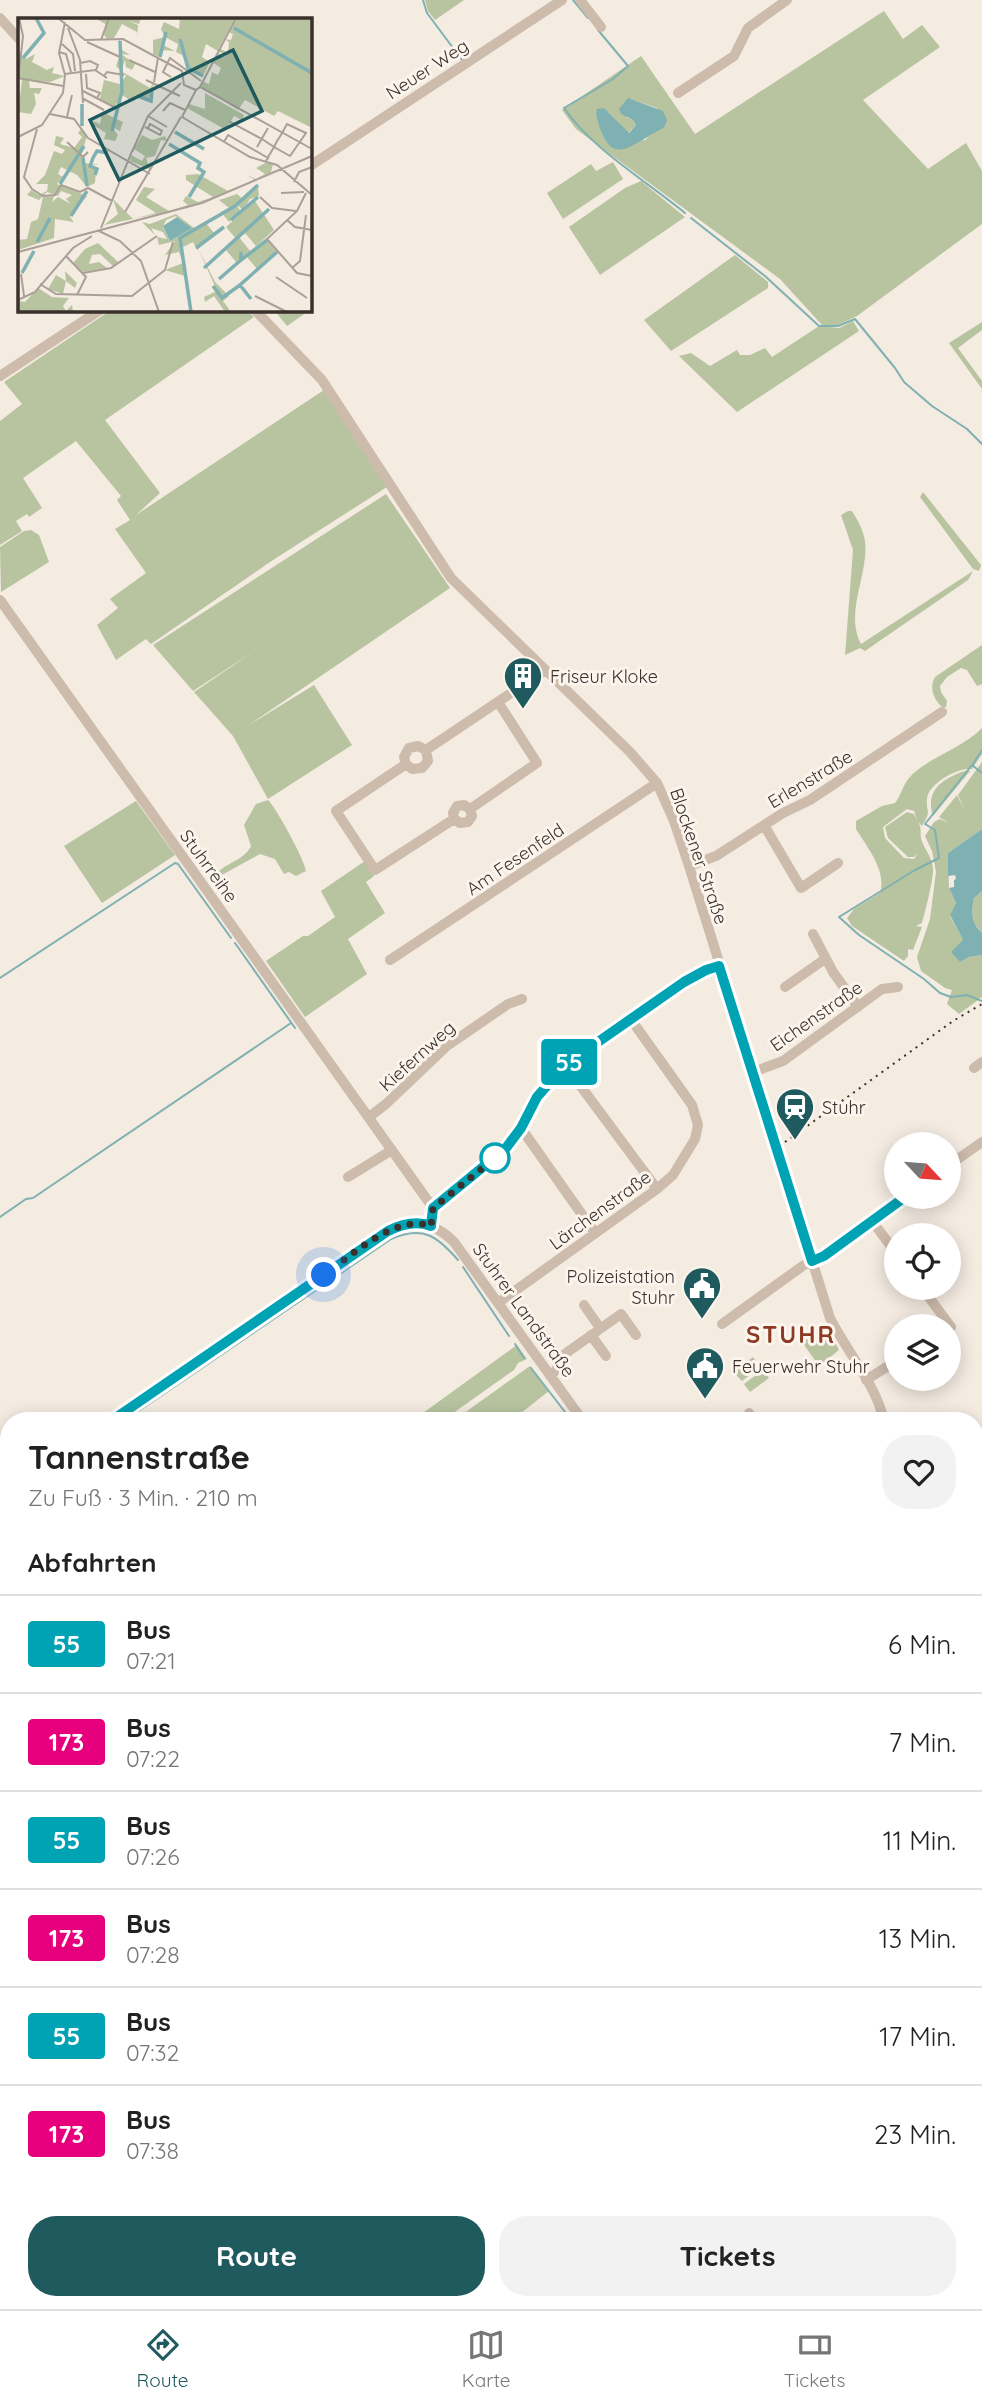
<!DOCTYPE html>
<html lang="de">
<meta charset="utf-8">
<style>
:root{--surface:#fff;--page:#f2f2f2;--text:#222;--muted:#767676;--line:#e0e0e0;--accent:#1f5a5e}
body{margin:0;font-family:Quicksand,sans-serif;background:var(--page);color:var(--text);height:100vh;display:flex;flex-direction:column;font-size:26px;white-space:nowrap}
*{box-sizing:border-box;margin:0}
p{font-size:23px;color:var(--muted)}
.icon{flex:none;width:38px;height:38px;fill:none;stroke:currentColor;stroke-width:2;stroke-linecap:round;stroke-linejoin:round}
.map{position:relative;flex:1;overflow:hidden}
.details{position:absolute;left:0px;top:1412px;width:984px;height:898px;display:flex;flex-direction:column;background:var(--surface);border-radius:28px 28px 0 0;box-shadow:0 4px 18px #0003}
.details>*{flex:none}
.badge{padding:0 14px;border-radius:5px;font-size:24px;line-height:46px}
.needle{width:46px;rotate:116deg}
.controls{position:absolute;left:884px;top:1132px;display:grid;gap:14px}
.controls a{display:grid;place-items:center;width:77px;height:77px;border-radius:50%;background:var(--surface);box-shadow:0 4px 18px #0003;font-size:35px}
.you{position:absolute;width:35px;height:35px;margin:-18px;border:5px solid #fff;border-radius:50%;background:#1a73e8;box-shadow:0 0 0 10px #1a73e833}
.map>.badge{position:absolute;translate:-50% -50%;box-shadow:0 0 0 4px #fff}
h2{padding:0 28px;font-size:26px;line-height:63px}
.round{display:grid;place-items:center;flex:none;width:74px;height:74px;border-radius:28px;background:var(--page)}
.overview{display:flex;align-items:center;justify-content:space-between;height:119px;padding:0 28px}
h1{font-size:33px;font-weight:700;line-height:52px}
.button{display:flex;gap:14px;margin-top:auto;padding:14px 28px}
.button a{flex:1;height:80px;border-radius:28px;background:var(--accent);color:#fff;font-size:28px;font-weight:700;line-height:80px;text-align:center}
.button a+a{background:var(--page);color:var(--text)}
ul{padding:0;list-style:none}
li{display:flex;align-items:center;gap:21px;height:98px;padding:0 28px;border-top:2px solid var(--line)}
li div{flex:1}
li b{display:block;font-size:26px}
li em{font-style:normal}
li .badge{min-width:77px;font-weight:700;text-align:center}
.tab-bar{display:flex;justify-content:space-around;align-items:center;height:98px;border-top:2px solid var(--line);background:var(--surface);font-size:19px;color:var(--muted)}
.tab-bar a{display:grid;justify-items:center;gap:4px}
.tab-bar .active{color:var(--accent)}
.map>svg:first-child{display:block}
</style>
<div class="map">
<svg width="982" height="2309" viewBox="0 0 982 2309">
<rect width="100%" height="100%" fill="#f4ebe1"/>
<path fill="#b8c4a0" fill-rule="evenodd" d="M425,0H464L435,20L428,11Z
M884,11L903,39L922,25L940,47L863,100L928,169L966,143L982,171V224L857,316L838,325H822L780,279L576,129L562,110L641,56L695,134ZM630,99L657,108L664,128L652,133L645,140L607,143L603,134L608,112L628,133L636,125L633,120L626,117Z
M613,162L623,179L563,219L547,193L591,164L596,171Z
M641,181L685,217L600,275L569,227L625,188Z
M735,255L768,282V288L671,351L644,320Z
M310,304L313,308L287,326L274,310H310Z
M111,310H247L254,317L105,420L160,493L136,515L324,390L387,487L273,560L151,644L146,639L116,660L97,625L118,608L110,599L146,573L115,529L130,520L117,500L121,496L76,441L23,478L42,508L29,517L27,514L16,521L22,531L0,545V421L22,404L4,382Z
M853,321L859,331L737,412L679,356L691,353L710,366L737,350L740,355H750L765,348L772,357L819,326L839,328Z
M982,322V330L958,348L982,381V389L949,343Z
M923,492L981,565L979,571L973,569L920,497Z
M386,494L450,588L249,725L314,685L352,745L268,799L233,736L194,692L256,650L193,691L153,645Z
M848,511H852C858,521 863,529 865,541C869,575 844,612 861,644L973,571L968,580L865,651L860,648L845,655L853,550L841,515Z
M31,530L39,535L49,562L1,592L0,547L24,531Z
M982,645V684L977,686L967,670L961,668L947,677L940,686L941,692L947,701L946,707H942C933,698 929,688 935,677Z
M982,728V754L972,769C958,767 928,784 927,799C926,814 932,810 922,826L918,822C922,828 920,831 921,838C923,848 932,856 933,868C934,877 925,913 922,923L916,926L922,927L913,950L908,949V956L904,961L852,926L847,918L854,909L880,893C887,871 867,847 856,829V821L882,806L895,803C901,795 903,785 909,778C926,758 962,749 982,728ZM907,809L914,811L917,820L914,814L907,812L885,827L888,838L908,857H914L918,853L914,859L904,858L885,838L883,827Z
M982,762V829L948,853L949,888L956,903L950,916L963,940L960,962L969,957L982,955V997L959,1014L947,1004L952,990L945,988L921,971L917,957L930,919L936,872L932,851L925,836L934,822L940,819L949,823L939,817L957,795L965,811L958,795Z
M968,770L970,771L933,816C924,789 945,777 968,770Z
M268,800C275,806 305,860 306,871L296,876L289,872L284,874L275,859L260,854L218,877L214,876C223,864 245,860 251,846L244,825L256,804Z
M136,801L175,855L102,903L64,846Z
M365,861L374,876L366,882L385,913L348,939L367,974L305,1017L266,961L303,936H308L335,917L321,891Z
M982,891V933C971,921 971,912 974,897Z
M826,1325L839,1350L819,1366L802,1342Z
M517,1345L527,1359L518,1363L514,1370L442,1421H405L423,1413Z
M753,1357L760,1367L742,1381L733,1372Z
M530,1366L549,1391L511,1421H453Z
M763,1370L769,1378L750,1392L744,1384Z
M982,1648V1929L975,1934V1653Z
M9,1692V1749L0,1736V1698Z
M975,1984L982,1994V2112L975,2117Z
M982,2167V2220L975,2225V2172Z
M975,2237L982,2246V2309H20L31,2301H975Z"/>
<path fill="#7fb0b2" d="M628,98L663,111L667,120L664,128C631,143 610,174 596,114L597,109L604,108L629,133L636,125L633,120L621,114L619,109Z
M982,829V891L974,898C971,912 971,922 982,933V955L969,957L960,962L951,952L963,940L950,915L956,903L949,888L954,887V880L956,879L955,875L948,876V853Z"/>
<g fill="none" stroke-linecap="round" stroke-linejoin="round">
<path stroke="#7fb0b2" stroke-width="2" d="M423,0L427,13L462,60
M573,0L588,18
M598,30L628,66L613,79L564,108C593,150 645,180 685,213
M691,218L765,276L819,326H838L855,319L895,368L904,382L932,406L967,429L982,444
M973,764L982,750
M982,773L972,765L925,824L935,830L939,858L915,870L839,917L859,935L924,979L940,993L951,997L967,995L982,1001
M235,943L295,1028
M0,978L175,863L178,864L231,938
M0,1217L26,1199L33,1198L291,1023
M463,1267L509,1336
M515,1344L524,1358
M531,1368L572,1421
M124,1421L391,1239C423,1225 437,1236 458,1260
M975,1646L982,1642"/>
<path stroke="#cdbbac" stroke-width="10" d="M580,0L601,27
M0,18L19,39
M678,93L734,56L748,28L787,0
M310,166L562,0
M255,310L322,380L451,578L630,752L657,783L674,821L689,866L830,1318C847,1352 876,1384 884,1421
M0,376L100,310
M0,600L433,1208
M498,702L537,763L470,809L472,816L468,822L460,823L454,819L375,870L336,811L406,764L404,757L409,748L418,746L426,750L544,671
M406,764L412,769L422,768L428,761L426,750
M454,819L453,813L457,806L464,805L470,809
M764,825L801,888L838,863
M689,866L716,856L783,813L810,800L942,712
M813,934L833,972L858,1007
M390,960L657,783
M785,987L825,959
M565,1065L657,1189
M974,1068L982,1062
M753,1072L783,1061L882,989L898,987
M369,1117L386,1104L447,1046L508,1004L522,999
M521,1128L595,1233
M948,1166L982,1142
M348,1177L392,1150
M872,1221L896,1253
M431,1226L433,1208L506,1148L521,1128L537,1097L565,1065L684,982L706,970L719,966
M922,1288L951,1327L948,1329
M498,1303L657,1189L673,1175L695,1139L698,1125L692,1105L630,1018
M584,1305L600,1328
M722,1324L804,1265L824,1256L905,1197
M591,1335L606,1356
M550,1376L556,1370L562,1356L621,1314L636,1335
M866,1380L896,1361
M749,1413L755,1421
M111,1421L388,1231C413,1218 434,1222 454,1242L583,1421
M0,1497L9,1491
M975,1556L982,1551
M0,1863L9,1857
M975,1975L982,1986"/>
<path stroke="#7d675c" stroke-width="12" d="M975,1503L982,1509
M0,2092L9,2086"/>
<path stroke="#3b302b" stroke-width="2" stroke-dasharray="2 5" stroke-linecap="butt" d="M785,1142L953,1021L982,1004"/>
</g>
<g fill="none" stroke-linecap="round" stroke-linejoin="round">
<g stroke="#fff" stroke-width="16">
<path id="line" d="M111,1421L388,1231C402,1224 416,1220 431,1226L433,1208L506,1148L521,1128L537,1097L565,1065L684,982L706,970L719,966L812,1261L824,1256L905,1197"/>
</g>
<use href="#line" stroke="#00a3b4" stroke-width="10"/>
<path stroke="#3b302b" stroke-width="7" stroke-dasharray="0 12.6" d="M324,1275C351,1256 396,1213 431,1226L433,1208L495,1158"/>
</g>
<defs>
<g id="building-pin" transform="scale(2.0125)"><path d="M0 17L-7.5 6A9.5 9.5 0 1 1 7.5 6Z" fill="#1f5a5e" stroke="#fbf5ee"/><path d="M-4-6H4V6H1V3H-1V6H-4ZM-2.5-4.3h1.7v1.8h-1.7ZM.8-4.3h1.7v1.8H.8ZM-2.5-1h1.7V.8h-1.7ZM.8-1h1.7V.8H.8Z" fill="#fff"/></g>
<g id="station-pin" transform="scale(2.0125)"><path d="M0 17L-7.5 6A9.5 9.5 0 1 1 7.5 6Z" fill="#1f5a5e" stroke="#fbf5ee"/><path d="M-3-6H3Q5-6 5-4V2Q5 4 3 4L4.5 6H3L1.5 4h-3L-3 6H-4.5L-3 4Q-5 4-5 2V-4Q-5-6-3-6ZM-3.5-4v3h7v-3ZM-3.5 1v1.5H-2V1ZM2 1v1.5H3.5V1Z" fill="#fff"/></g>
<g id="civic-pin" transform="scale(2.0125)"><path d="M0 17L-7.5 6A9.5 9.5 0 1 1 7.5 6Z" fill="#1f5a5e" stroke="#fbf5ee"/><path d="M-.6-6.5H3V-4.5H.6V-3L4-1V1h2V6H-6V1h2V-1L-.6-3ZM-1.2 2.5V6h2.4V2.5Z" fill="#fff"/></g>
</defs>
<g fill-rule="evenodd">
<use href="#building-pin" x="523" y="676"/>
<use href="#station-pin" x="795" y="1107"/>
<use href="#civic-pin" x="702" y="1286"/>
<use href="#civic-pin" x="705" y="1366"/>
</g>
<circle fill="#fff" stroke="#00a3b4" stroke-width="3.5" cx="495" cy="1158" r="14"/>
<g text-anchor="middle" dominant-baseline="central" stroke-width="6" stroke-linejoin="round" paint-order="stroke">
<g font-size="18" fill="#3b302b" stroke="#fbf5ee">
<text transform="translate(427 69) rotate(-33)">Neuer Weg</text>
<text transform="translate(810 779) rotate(-31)">Erlenstraße</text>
<text transform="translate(699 856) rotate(71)">Blockener Straße</text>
<text transform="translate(515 859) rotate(-34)">Am Fesenfeld</text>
<text transform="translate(209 866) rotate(54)">Stuhrreihe</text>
<text transform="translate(816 1016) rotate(-35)">Eichenstraße</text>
<text transform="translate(417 1056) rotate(-42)">Kiefernweg</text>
<text transform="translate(600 1210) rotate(-36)">Lärchenstraße</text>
<text transform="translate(524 1310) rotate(54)">Stuhrer Landstraße</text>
</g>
<g font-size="18" fill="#3b302b" stroke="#fbf5ee" text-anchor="start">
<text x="550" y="676">Friseur Kloke</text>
<text x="822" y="1107">Stuhr</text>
<text x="675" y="1276" text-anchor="end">Polizeistation<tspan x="675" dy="21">Stuhr</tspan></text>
<text x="732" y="1366">Feuerwehr Stuhr</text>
</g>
<g font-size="24" font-weight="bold" letter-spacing="2" fill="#8c3b22" stroke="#fbf5ee">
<text x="791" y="1334">STUHR</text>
</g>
</g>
<g transform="translate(18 18)">
<rect width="294" height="294" fill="#f4ebe1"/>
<path d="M77,0H123L121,6L110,3L120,7L119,20V14L104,6L96,20L89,21L85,15L89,7ZM162,0H217L201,30L210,35L211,24L206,21L213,22L215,16L210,14L218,0H294V110L260,93L256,98L227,82L220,92L184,69V63L191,66L194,54L200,57L203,50L194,44L199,35L210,39L188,26L184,39L192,44L185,58L171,50L166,38L158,34L160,26L147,19L145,27L157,33L144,32L142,39L135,36V22L147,19L143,11L146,4L161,11ZM101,20L104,32L112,37L103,36L117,46L114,52L108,49L107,42L103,53L132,70L136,64L133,82L116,79L115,84L104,77L94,93L90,91L96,89L82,81L86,62L102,66L108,58L98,48L101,39L106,41L101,36ZM0,34L8,41L17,36L14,44L29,52L36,49L34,55L47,58L32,64L11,63L12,70H24L21,76L16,75L18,86L13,96L0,94L4,62L0,60ZM187,75L226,97L224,102L216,98L208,112L169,90L171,86L187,91ZM84,94L105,104L102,113L94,109L100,117L97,123L86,121L88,115L75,107L76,103L82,106ZM64,110L69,118L63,137L67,145L81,147H72L78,152L77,165L69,169L59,157L43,149L40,156L45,159L39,166L69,178L52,199L56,204L37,201L36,220L0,232V222L9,221L13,204L20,201L25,179L36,178L34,184L40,179L53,186L48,181L54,177L43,173L40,178L29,174L21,182L9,177L13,172L21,177L29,173L30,166H18L27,157L36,133L44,136L47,132L36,127L38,118L46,120L42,126L56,130L64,119L60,115ZM124,117L134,122L147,118L149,123L143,122L137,138L128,140L130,146L138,145L131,151L112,143L113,137L124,143L127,138L116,131ZM249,144L255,146L253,154L262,151L218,171L176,187L139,196L86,207L100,196L95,181L115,201L138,195L118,182L126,169L137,171L128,179L151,193L170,187L165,183L168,178L180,184L195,179L168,162V157L180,156L210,173L237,162L229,157L238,161L247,156L238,150ZM240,169L241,178L232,181L225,192L218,186L223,194L211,204L203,194L211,190L201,182L219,176L225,181ZM237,183L256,212L238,228L227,215L221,219L232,233L219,245L208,232L219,222L208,209ZM158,196L176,210L187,204L197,216L179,232L175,224L163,230L170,273L167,258L147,252L165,245L161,234L147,237L157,223L141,227L139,219L149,221L145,214L133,210L137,217L124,204L132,206ZM158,198L174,210L152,223L145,209L148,202ZM248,221L259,234L239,251L228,238ZM80,225L100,244L95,248L82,236L74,237L71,246L81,244L89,250L65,254L55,245L67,231ZM181,232L197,264L211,278L205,283L213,294H207L196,278L187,284L186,279L199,273ZM47,253L59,265L57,270L48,263L45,276L30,271L38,257L48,263ZM20,270L34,279L51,280L45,288L48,293L54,287L55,293L0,294V283L7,284Z" fill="#b8c4a0" fill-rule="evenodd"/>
<path d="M159,199L174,210L152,223L145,208Z" fill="#7fb0b2"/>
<path fill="none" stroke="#7fb0b2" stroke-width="3.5" d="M216,10L294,55M162,21L170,50L185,58M142,39L148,14M5,40L26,15L18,0M120,78L133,83L134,71M64,86V108M94,113L104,73L102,23M157,114L186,131M151,126L182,145L180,150L186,154L171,179M65,140L69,168M77,157L79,151L72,148L75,140L79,133L90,135M42,166L66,128M53,198L69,173M213,202L240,179M19,224L32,200M178,230L206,209M223,242L249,222M186,250L251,191M4,255L16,233M201,261L223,242V234M195,268L204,280L222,267M233,281L222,267L259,234M173,294L162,220L217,188L240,167"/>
<path fill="none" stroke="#aaa098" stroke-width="2" d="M40,0L67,22L105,21L164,53L166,67L178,72L182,69L294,131M50,10L62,42L65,85M83,22L91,0M69,24L102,39M44,26L55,36L57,53M41,34L48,36L53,54M111,42L137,54M62,45L72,43L80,47L78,52M47,56L77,52L89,60M68,56L69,70L82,75L79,80M86,58L89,54L106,57M153,59L145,54L152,40L183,63M0,60L45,68M0,62L5,18L1,0M128,62L162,78M136,64L140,40M182,69L218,0M65,73L96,89L89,85M64,80L86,92M145,93L152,85L167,92M32,96L56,101L70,120L132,156M130,98L149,109M49,99L54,77M164,99L232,139L259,147L294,177M164,99L178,72M212,103V104L244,121L256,129L272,138L288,115L269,106L263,117L259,123L256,129L252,136L251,137L250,140L248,143M127,109L142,117L144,113L132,106L130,110M19,111L6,159L14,171L25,178L37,177L43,167L62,174L70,170L94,183M0,119L24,107L45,75L47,57L41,35L47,4M49,124L65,139L70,134M206,124L210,117L250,140M239,129L250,110M114,134L130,98L163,65M276,164L281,154L294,149M263,175L286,174M288,175L279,193L249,221L279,255L294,258M242,179L254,190L278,193M107,194L163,99M269,202L277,209L294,212M83,210L114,133M81,213L102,223L123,243L141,294M0,234L184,185L294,138M48,238L68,259L59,277M274,250L282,243L288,197M65,255L93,250L139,218M3,256L6,278M258,259L289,280M22,266L38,276L114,278L147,252L155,224M237,278L269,294M0,282L17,274L55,230L74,218"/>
<path fill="#1f5a5e" fill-opacity="0.15" stroke="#1f5a5e" stroke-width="3.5" d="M215,32L244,93L101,162L72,102Z"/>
<rect width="294" height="294" fill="none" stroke="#3b302b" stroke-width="3.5"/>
</g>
</svg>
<div class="controls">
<a><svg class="needle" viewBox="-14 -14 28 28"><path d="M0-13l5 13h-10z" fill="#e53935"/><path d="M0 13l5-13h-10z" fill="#767676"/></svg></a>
<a><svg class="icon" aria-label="locate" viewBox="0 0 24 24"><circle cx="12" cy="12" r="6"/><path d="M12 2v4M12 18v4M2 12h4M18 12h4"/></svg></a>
<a><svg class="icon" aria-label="layers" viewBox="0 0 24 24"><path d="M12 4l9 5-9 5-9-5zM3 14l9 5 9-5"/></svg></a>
</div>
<div class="you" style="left:324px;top:1275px"></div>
<b class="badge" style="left:569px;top:1062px;background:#00a3b4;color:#fff">55</b>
<section class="details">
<div class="overview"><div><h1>Tannenstraße</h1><p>Zu Fuß · 3 Min. · 210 m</p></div><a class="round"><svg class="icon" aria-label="heart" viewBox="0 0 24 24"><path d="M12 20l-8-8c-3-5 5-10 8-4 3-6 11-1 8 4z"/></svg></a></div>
<h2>Abfahrten</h2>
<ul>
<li><span class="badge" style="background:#00a3b4;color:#fff">55</span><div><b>Bus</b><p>07:21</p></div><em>6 Min.</em></li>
<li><span class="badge" style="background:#e6007e;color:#fff">173</span><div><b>Bus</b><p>07:22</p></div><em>7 Min.</em></li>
<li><span class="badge" style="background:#00a3b4;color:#fff">55</span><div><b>Bus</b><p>07:26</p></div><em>11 Min.</em></li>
<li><span class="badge" style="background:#e6007e;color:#fff">173</span><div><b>Bus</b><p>07:28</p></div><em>13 Min.</em></li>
<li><span class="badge" style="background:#00a3b4;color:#fff">55</span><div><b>Bus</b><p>07:32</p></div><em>17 Min.</em></li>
<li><span class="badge" style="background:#e6007e;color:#fff">173</span><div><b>Bus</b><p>07:38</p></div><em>23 Min.</em></li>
</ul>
<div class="button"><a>Route</a><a>Tickets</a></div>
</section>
</div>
<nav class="tab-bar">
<a class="active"><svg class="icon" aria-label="directions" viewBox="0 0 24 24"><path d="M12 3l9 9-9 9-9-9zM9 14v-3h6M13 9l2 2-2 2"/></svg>Route</a>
<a><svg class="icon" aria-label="map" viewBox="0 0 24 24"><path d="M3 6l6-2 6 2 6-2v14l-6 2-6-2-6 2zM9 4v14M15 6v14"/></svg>Karte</a>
<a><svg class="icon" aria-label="tickets" viewBox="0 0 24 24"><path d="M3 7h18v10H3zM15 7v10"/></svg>Tickets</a>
</nav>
